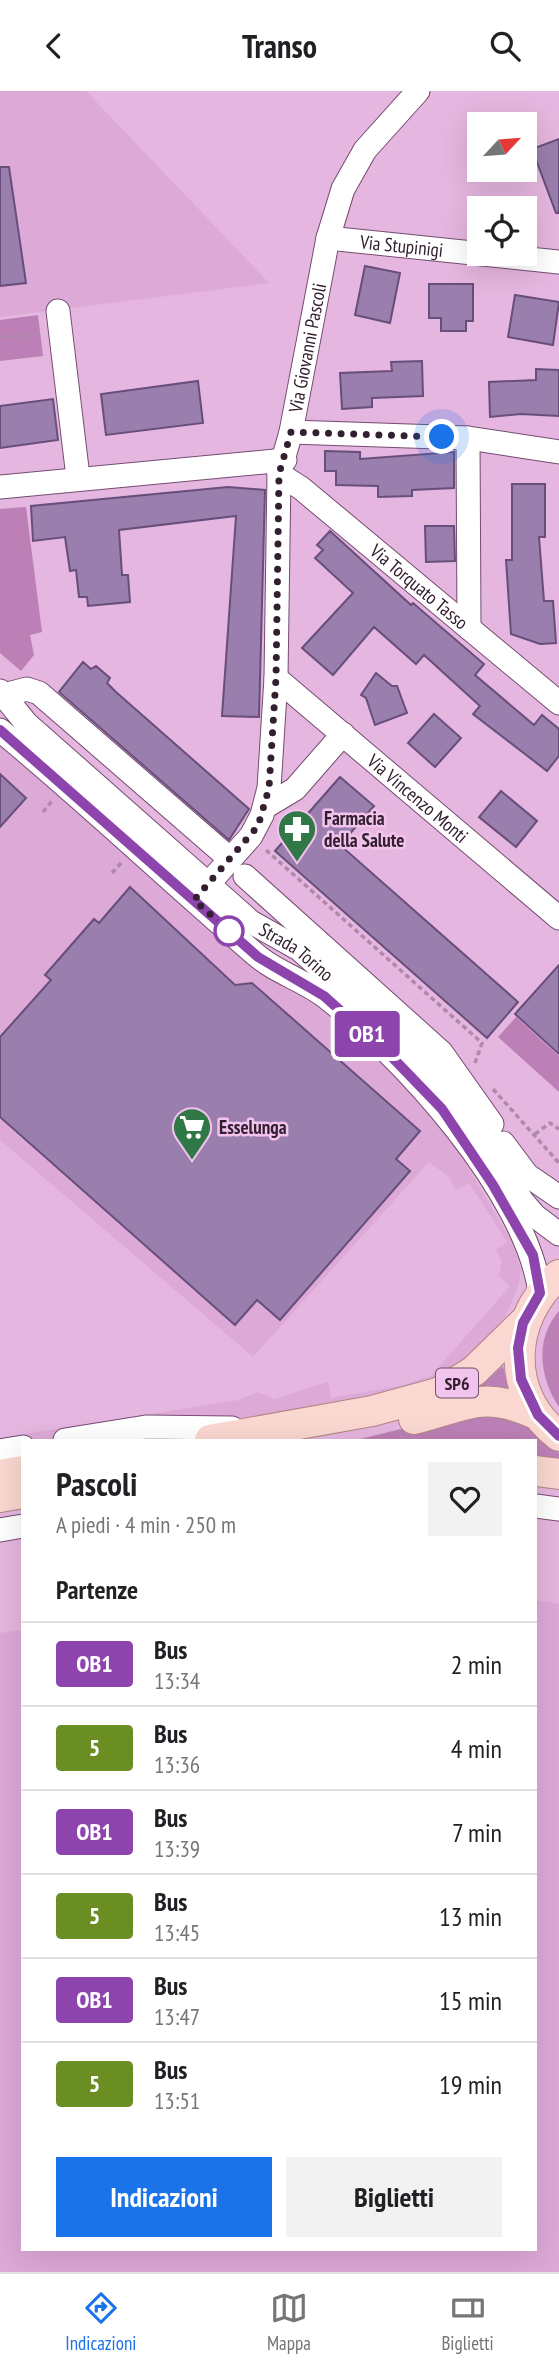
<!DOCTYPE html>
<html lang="it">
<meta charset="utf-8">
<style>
:root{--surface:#fff;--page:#f2f2f2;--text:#202124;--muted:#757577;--line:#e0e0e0;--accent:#1a73e8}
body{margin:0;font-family:"PT Sans Narrow",sans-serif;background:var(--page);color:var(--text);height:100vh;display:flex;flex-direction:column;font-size:26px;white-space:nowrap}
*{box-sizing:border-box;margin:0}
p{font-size:23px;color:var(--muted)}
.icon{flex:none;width:38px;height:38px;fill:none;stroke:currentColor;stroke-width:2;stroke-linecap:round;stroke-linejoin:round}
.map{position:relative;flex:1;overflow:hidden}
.side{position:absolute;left:21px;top:1348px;width:516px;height:812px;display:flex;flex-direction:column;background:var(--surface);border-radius:0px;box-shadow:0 7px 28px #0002}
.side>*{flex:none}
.badge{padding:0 14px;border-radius:5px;font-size:24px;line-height:46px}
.needle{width:46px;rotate:64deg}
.buttons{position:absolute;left:467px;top:21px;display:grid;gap:14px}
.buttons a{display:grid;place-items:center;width:70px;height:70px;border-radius:0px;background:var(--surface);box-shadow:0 7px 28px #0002;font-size:35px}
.you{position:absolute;width:35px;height:35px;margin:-18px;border:5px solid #fff;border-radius:50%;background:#1a73e8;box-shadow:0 0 0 10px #1a73e833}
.map>.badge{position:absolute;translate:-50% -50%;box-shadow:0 0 0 4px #fff}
h2{padding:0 35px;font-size:26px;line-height:63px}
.round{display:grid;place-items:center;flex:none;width:74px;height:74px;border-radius:0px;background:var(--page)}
.overview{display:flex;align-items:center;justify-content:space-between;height:119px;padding:0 35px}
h1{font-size:33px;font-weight:600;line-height:52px}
.button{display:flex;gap:14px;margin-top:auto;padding:14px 35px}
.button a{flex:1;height:80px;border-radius:0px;background:var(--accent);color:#fff;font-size:28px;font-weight:600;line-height:80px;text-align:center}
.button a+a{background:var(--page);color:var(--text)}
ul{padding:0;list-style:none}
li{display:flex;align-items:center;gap:21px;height:84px;padding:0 35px;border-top:2px solid var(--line)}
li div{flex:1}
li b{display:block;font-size:26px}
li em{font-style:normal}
li .badge{min-width:77px;font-weight:700;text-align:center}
header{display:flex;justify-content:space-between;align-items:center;height:91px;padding:0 35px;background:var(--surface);font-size:32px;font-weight:600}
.menu{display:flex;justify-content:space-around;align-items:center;height:98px;border-top:2px solid var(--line);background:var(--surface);font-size:19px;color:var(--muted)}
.menu a{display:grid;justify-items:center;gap:4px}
.menu .active{color:var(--accent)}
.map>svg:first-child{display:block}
</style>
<header><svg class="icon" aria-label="back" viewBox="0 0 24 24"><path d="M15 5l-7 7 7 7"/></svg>Transo<svg class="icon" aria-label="search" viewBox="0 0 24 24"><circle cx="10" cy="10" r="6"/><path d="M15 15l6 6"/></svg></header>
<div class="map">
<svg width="559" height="2181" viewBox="0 0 559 2181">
<rect width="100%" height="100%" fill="#e5b6df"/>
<path fill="#dda9d7" d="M0,0H86L269,192L0,226Z
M0,631L425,1004L512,1151L521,1178L519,1193L502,1233L482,1256L441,1288L336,1318L112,1349H23L0,1365V1347L239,1309L257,1301L274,1308L328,1291L331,1307L403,1294L431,1285L510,1195L499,1185L502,1171L496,1159L507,1151L469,1092L456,1099L448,1085L429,1071L253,1266L0,1049Z
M536,1509L559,1513V2181H0V1542L23,1539V2158H536Z"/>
<path fill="#bc80b6" d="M38,224L43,265L0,270V229Z
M26,416L42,541L30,544L34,564L21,580L0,562V418Z
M516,926L559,965V1001L498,946Z
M559,1220V1316C540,1288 534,1248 559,1220Z
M503,1275L508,1298L475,1299Z
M478,1319L522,1329L559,1362V1374L536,1371V1349H356Z"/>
<path fill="#9a7eae" stroke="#684e7b" stroke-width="2" d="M559,48V122H556L532,58Z
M0,76H9L26,192L0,195Z
M365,175L400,182L390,232L355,224Z
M429,193H473V230H466V240H441V227H429Z
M515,204L559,211L553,254L508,246Z
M422,270L423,305L372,307V316L342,318L340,282L392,280L391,271Z
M536,278L559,279V325L521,323L490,326L489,291L536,289Z
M198,290L203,332L106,344L101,303Z
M53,308L58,349L0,357V315Z
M325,360L360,361V368L454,361V397L412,399V405L378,406V395L336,394V380H325Z
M512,393H545V446H539L544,510H553L556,552L540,553L511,543L506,469H512Z
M228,396L265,399L259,626L222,625L236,425L119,439L122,484H128L130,511L88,515L87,506H79L76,479L70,480L65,446L33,450L31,415Z
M425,435H454L455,470L426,471Z
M330,440L411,514L413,512L484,573L475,584L534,634L542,624L559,638V665L547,680L473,623L480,615L424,564L416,573L374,536L333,584L302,557L353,502L315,467L323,459L317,454Z
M83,571L91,578L96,575L110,587L107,592L116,601L249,718L229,749L59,601Z
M376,582L392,595H397L407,622L375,634L366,607L361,604Z
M434,623L461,647L435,676L408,652Z
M0,683L26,707L0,736Z
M340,686L374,715L340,754L518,911L487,947L275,760Z
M501,700L537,730L516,756L479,726Z
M130,796L235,894L252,892L420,1040L396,1068L410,1080L280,1229L257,1209L235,1234L0,1026V946L51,889L45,884L94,828L99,832Z
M559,874V963L515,923Z"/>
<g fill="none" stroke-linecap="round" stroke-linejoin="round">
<g stroke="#754c71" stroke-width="25">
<g id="minor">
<path id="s1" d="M328,147L559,171"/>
<path d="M58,220L78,386"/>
<path d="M291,341L468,347L559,361"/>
<path d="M468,347L469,537"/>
<path id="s2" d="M279,383L301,397L559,612"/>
<path d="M0,396L285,369"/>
<path id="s3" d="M276,587L559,827"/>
<path id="s4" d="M0,600L26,632L251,831L299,858L401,949L467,1023L522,1110L535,1125L559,1143"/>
<path d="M4,604L27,598L39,602L230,768"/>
<path d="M0,639C87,711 169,789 255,863C275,881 301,888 323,904C402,964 527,1102 540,1202"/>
<path d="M265,716L295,698L343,643"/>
<path d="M245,785L441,961L492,1033"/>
<path id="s5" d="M194,809L251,745L262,724L269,697L276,587L279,383L291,341L328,147L343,98L365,59L418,0"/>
<path d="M503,1052L527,1084L559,1106"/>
<path d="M65,1349L146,1336L232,1337"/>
<path d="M0,1360L23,1356"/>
<path d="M536,1415L559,1418"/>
<path d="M0,1439L23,1435"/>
</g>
</g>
<g stroke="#b28584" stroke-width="32">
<path id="major" d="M559,1184C509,1226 504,1304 559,1345
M414,1328C469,1314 483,1299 538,1324
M210,1349L372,1320L438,1302L474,1280L523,1232
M536,1380L559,1383
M0,1384L23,1380
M0,1406L23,1402"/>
</g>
<path stroke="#af89aa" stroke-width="3.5" stroke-dasharray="5 3.5" stroke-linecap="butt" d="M0,246L40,244
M43,721L52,710
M266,759L482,952L475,972
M112,782L122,771
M493,998L559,1072
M535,1043L550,1032L559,1038"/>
<use href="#minor" stroke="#fff" stroke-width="23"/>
<use href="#major" stroke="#fad7d0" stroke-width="30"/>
</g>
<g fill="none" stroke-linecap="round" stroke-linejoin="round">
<g stroke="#fff" stroke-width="16">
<path id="line" d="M0,639L258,866L324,905L389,963L442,1018L493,1094L533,1164L540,1202L523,1232L518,1257L521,1288L538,1324L559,1345"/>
</g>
<use href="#line" stroke="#8e44ad" stroke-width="10"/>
<path stroke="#322030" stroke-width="7" stroke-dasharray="0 12.6" d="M229,840L194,809L258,735L269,697L276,587L279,383L291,341L442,346"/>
</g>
<defs>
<g id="pharmacy-pin" transform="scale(2.0125)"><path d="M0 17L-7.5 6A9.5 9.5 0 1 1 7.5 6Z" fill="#307845" stroke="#f2c3ec"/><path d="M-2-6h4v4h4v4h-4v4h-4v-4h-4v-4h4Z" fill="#fff"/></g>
<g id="supermarket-pin" transform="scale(2.0125)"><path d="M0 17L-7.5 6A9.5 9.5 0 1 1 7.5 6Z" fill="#307845" stroke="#f2c3ec"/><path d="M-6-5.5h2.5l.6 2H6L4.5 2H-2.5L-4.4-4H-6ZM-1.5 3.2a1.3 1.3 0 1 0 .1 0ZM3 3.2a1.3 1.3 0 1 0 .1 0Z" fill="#fff"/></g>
</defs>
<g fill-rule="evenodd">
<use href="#pharmacy-pin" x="297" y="738"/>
<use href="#supermarket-pin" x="192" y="1036"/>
</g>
<circle fill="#fff" stroke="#8e44ad" stroke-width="3.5" cx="229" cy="840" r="14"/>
<g text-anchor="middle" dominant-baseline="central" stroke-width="5" stroke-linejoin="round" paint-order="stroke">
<rect fill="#f2c3ec" stroke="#6c5168" stroke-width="2" x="436" y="1277.5" width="42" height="29" rx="5"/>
<g font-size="18" font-weight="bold" fill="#322030">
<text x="457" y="1292">SP6</text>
</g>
<g font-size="19" fill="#322030" stroke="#f2c3ec">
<text stroke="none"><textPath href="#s1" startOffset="74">Via Stupinigi</textPath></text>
<text stroke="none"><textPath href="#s5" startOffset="581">Via Giovanni Pascoli</textPath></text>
<text stroke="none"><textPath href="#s2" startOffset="180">Via Torquato Tasso</textPath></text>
<text stroke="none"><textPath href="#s3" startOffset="186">Via Vincenzo Monti</textPath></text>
<text stroke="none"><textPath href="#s4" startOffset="396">Strada Torino</textPath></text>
</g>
<g font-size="19" font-weight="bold" fill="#322030" stroke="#f2c3ec" text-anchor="start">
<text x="324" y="727">Farmacia<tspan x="324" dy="22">della Salute</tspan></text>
<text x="219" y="1036">Esselunga</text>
</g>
</g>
</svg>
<div class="buttons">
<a><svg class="needle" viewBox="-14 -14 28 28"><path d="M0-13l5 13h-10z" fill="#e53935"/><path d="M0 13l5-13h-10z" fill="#757577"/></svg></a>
<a><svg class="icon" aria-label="locate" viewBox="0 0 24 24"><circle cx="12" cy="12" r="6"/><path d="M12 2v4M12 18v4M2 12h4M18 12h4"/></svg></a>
</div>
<div class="you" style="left:442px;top:346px"></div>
<b class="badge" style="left:367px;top:943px;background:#8e44ad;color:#fff">OB1</b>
<section class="side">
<div class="overview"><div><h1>Pascoli</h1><p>A piedi · 4 min · 250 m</p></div><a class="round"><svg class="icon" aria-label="heart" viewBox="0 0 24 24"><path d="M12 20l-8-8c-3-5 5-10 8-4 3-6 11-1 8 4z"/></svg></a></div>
<h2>Partenze</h2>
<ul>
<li><span class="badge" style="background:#8e44ad;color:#fff">OB1</span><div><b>Bus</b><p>13:34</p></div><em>2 min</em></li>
<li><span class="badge" style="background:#6b8e23;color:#fff">5</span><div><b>Bus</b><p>13:36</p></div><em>4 min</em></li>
<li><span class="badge" style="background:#8e44ad;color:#fff">OB1</span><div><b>Bus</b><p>13:39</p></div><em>7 min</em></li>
<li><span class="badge" style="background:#6b8e23;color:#fff">5</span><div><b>Bus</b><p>13:45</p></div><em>13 min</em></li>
<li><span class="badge" style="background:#8e44ad;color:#fff">OB1</span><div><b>Bus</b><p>13:47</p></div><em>15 min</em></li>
<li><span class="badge" style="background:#6b8e23;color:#fff">5</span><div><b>Bus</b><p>13:51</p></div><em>19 min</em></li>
</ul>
<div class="button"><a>Indicazioni</a><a>Biglietti</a></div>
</section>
</div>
<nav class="menu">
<a class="active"><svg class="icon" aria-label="directions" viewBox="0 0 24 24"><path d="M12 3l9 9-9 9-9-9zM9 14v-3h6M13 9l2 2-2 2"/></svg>Indicazioni</a>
<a><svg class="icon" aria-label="map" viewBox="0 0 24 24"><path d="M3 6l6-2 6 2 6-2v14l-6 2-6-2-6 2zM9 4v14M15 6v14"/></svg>Mappa</a>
<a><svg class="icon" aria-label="tickets" viewBox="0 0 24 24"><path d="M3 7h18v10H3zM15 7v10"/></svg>Biglietti</a>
</nav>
